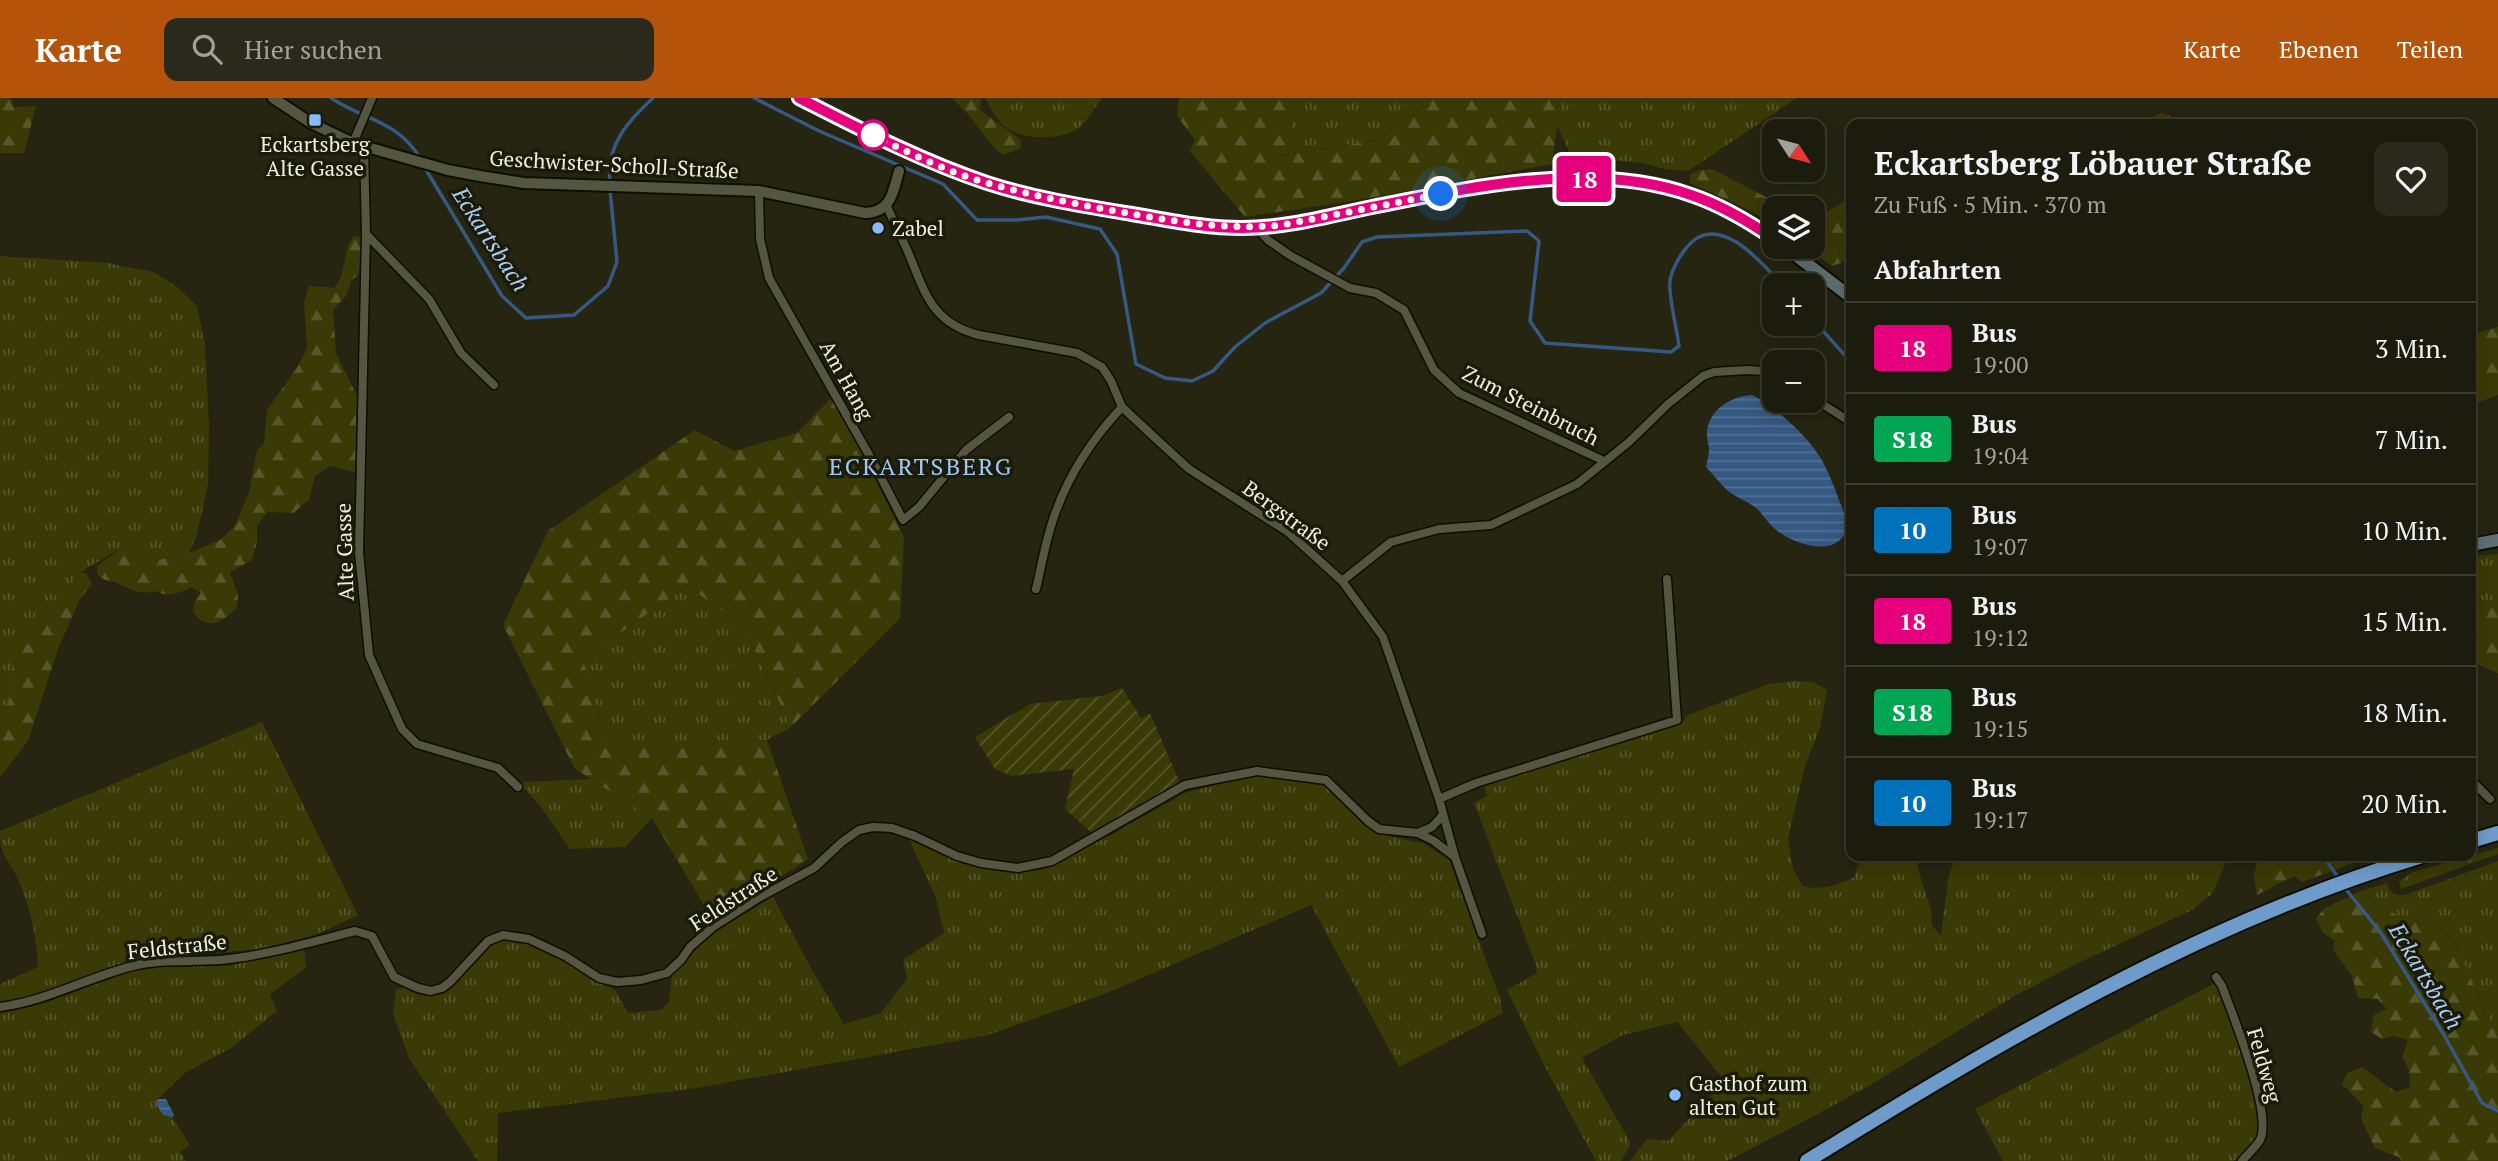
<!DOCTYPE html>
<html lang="de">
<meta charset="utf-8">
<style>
:root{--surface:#1c1c0e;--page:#29291c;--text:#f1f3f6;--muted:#a0a19e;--line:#3a3a2e;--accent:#b45309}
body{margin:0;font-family:"PT Serif",serif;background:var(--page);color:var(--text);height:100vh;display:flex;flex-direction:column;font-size:26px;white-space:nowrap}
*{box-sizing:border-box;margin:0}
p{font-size:23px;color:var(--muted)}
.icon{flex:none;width:38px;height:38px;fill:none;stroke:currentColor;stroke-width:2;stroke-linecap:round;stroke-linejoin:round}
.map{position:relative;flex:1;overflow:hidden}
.details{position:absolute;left:1846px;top:21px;width:630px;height:742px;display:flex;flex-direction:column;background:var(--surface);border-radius:14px;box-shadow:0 4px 18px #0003,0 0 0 2px var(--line)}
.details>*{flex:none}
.badge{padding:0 14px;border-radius:5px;font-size:24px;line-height:46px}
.needle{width:46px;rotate:126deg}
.controls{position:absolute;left:1762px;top:21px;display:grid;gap:14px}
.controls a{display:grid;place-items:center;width:63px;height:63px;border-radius:14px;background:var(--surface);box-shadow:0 4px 18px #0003,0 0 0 2px var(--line);font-size:35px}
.you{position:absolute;width:35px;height:35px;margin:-18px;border:5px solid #fff;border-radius:50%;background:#1a73e8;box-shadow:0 0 0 10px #1a73e833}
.map>.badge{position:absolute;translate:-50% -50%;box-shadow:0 0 0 4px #fff}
h2{padding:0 28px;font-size:26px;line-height:63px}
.round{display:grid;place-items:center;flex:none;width:74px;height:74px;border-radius:14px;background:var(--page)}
.summary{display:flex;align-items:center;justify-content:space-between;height:119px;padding:0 28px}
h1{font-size:33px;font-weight:700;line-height:52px}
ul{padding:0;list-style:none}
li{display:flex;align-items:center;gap:21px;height:91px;padding:0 28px;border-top:2px solid var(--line)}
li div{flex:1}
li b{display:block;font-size:26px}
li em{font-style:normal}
li .badge{min-width:77px;font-weight:700;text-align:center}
header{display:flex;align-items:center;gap:42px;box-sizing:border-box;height:98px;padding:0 35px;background:var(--accent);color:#fff}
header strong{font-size:33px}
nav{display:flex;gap:38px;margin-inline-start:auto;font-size:24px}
.search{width:490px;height:63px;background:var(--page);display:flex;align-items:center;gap:18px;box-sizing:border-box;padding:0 24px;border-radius:14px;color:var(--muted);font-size:26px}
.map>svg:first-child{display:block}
</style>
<header>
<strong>Karte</strong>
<div class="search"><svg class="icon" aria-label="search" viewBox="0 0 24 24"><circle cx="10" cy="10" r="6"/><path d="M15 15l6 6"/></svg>Hier suchen</div>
<nav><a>Karte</a><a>Ebenen</a><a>Teilen</a></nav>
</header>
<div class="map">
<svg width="2498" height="1063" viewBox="0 0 2498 1063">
<defs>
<pattern id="grass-tufts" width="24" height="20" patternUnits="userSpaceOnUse" patternTransform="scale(1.75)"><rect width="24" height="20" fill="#3a3a06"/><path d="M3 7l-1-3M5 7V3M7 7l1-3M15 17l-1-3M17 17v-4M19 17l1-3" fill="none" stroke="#57572a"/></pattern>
<pattern id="forest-firs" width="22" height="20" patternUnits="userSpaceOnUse" patternTransform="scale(1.75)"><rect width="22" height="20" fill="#3a3a06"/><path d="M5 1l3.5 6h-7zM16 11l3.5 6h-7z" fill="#57572a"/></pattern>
<pattern id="garden-furrows" width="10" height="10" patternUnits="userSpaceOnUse" patternTransform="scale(1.75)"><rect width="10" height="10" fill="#3a3a06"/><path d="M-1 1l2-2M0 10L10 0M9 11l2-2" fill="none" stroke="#57572a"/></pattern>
<pattern id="water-rules" width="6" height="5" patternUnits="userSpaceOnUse" patternTransform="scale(1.75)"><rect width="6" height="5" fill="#355983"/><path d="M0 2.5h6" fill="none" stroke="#537194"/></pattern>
</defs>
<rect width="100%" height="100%" fill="#252512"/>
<path fill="url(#grass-tufts)" d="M985,0H1102C1096,8 1090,19 1082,27C1065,43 1027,42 1008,31C998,25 991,10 985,0Z
M1304,0H1432L1377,42L1279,58Z
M1561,0H1797L1688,73L1664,71L1643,65L1571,58L1557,27Z
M0,158L107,165L153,174L176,188L197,208L205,247L209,328L208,387L197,436L189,455L154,463L141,462L130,451L121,450L79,475L58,508L18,557L13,571L10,599L0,624Z
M2498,456V508L2471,498V458Z
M687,488L743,527L791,629L767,642L606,649L583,561Z
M1796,583L1813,584L1827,592L1820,630L1804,671L1788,741L1793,771L1803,788C1821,793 1838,787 1854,779L1862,758H1916L1920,778L1931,811L1932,827L1941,838L1948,781L1955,758H2229L2212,796L2192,812L2076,866L2016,897L1869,988L1795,1028L1727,1063H1630L1647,1041L1668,1043L1725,983L1677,924L1623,937L1582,960L1629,1042L1630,1048L1621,1063H1596L1546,971L1507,892L1537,875L1536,867L1474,705L1487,698L1484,688L1680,626L1688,617L1768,586Z
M262,624L358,817L315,837L262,851L133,862L31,899L0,904V886L38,869C37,840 30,809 19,783C9,760 0,761 0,733Z
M1249,678H1272L1324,685L1378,736L1423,745L1449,762L1500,900L1503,915L1399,969L1311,807L1107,895L988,937L697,990L498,1015L497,1063H478L409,960L393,916L396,892L403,889C410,893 421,899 429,898C464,897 479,839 512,842C549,846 582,879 615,892L628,915L661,912L669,904L672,877L705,842L720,829L773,799L811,870L844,926L881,915L907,881L903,862L944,835L936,800L909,741L957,762L987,770L1018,774L1042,772L1111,737L1185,695Z
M591,681L652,720L625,749L570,751L541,709L521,687L524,684Z
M2498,750V756L2401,791L2399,784L2411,775Z
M2498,763V941L2454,843L2439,831L2387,813L2361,793L2387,785C2391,795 2394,798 2405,797Z
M304,850L306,870L270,896L277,913L231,950L186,974L158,1001L156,1006L163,1017L172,1019L190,1047L180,1054L186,1063H0V915L41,906L130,874L158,869L228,868Z
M2213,886L2218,889C2228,919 2262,1003 2258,1030C2256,1046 2246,1056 2233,1063H2003L1975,1011Z"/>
<path fill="url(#forest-firs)" d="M0,0H11L14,9L36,8L24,55H0Z
M952,0H981L980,12L1020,41L1021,50L1004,57L995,51L968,16Z
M1179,0H1304L1280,58L1377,42L1432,0H1561L1552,66L1358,102L1245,119L1190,53L1195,42L1177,18Z
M1712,71L1787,110H1774V126L1741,108L1690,85V77L1699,72Z
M1851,99V156L1841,165L1832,168L1804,149H1813V120L1819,119Z
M354,138L361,139L359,176L351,183L346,198L333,212L336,255L357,298L355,374L330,368L315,378L309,402L293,415L267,414L257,428V443L252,462L230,474L238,497L237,510C222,524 208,534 193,514L194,505L201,495L192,489C179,495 168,500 155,493C140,498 130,491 117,485C108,481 106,485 97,476V468L121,450L130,451L142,462L154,463L189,455L220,442L234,429L249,395L257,352L264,345L267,312L298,268L307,250L304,204L309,188L334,190C349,173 340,155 354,138Z
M2498,229V297L2471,307V237Z
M833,298L904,439L900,520L791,629L743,527L687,488L583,561L606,649L767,642L808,761L713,822L652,720L575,671L503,527L548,433L695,332L734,353L797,335Z
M79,475H86L92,486L80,501L58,551L28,643L0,679V624L10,599L13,571L18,557L58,508Z
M2471,498L2498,508V575L2471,564Z
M2258,758H2372L2302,784L2294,778L2257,797L2254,777Z
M2361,793L2387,813L2439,831L2454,843L2498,941V1063H2401L2399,1059L2375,1050L2361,1021L2363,1007L2342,986L2347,975L2362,969L2396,994L2410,989L2409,972L2402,959L2408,942L2394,938L2382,941L2371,934L2374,917L2387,911L2378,901L2358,900L2352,878L2333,852L2335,843L2322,834L2316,820L2325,810Z"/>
<path fill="url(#garden-furrows)" d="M2161,15L2170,18L2175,26H2138Z
M1122,590L1141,620L1150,615L1180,685L1093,736L1065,711L1074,671L1011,678L995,671L975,639L1030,606L1102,598Z"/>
<path fill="url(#water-rules)" d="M1752,297C1775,308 1811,341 1823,364C1833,383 1839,404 1848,424C1844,463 1794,448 1774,430C1767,424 1763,416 1756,410C1747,403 1736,399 1728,393C1720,386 1713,376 1706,369C1707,363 1709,357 1709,352C1709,346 1706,340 1707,334C1709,311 1732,298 1752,297Z
M158,1001H166L174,1017L172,1019L163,1017L156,1006Z"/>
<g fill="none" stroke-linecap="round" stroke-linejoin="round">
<path stroke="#355983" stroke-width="3.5" d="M331,0C364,22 398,23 420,60
M754,0L819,33L943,86L977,122H1017L1046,119L1100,131L1117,156L1136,266L1165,280L1192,283L1213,273L1235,249L1265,225L1321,195L1344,170L1362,144L1377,139L1527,133L1539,143L1530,223L1545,245L1671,254L1679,248C1677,231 1668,197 1670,183C1671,173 1680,157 1687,149C1717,112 1761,163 1782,187
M425,70L502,198L526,220L574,217L608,188L617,164L610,92
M610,84C606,47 628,23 653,0
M1813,222L1852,265
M2323,758L2340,782
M2344,789L2381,835L2444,937L2482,1005L2498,1013"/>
<g stroke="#0e0e01" stroke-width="11">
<path id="minor" d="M353,45L372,0
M364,49L366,136L359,454L369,557L402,631L417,646L498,670L518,689
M759,93L760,141L769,180L873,364L903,422L919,409L966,352L1009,319
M887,109C894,124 901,138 908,154C925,194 931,225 979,237L1077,255L1102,269L1111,283L1122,309L1153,338L1189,371L1288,434L1342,483L1383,539L1439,701L1455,759L1482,836
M1257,130L1268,142L1291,158L1350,190L1376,195L1404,212L1434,272L1459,295L1604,363
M366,136L429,201L461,255L494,287
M1813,300L1852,325
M1342,483L1391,444L1439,431L1491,427L1577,386L1629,344L1668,306L1703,278L1714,274L1748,272L1762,273L1774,277
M1036,491C1042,466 1046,440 1055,416C1069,376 1093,340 1122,309
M2471,682L2490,701
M1439,701L1476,685L1677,622L1667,481
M1418,735L1432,729L1443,717
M2216,879L2222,888C2233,918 2273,1015 2260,1042C2256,1049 2247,1057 2242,1063
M0,909C47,903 88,879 133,868C161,861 190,864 219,862C265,858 311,844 355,833L372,838L394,879L418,890L431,893L442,890L450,884L488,843L503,837L529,841L565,858L599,880L617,884L641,882L667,875L681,862L690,849L713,829L760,799L814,770L842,744L859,732L873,729L892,730L915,738L957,758L981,765L1018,770L1052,763L1185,687L1257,673L1326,682L1368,723L1379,731L1418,735L1434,743L1455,759"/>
</g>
<g stroke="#0e0e01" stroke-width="14">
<path id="tertiary" d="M273,0L311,25L353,45L448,72L480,78L524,85L759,93L865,115C891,114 893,95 899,73"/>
</g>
<g stroke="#0e0e01" stroke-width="16">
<path id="secondary" d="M799,0C860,31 921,64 987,85C1033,100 1083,108 1132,116C1168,122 1204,129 1242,130C1286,130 1329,118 1372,109C1472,89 1591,62 1691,97C1721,107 1748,123 1774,141
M1785,149L1852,200
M2471,447L2498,442"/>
</g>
<g stroke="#0e0e01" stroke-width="18">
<path id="trunk" d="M2471,743L2498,735
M1807,1063C2003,942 2200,825 2422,758"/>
</g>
<use href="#minor" stroke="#555641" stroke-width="8"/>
<use href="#tertiary" stroke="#555641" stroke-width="10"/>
<use href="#secondary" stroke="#5e7074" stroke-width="12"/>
<use href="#trunk" stroke="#6e9bca" stroke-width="14"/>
</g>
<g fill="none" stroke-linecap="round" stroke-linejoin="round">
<g stroke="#fff" stroke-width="16">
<path id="line" d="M799,0C860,31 921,63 987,85C1033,100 1084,108 1132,116C1168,122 1204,130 1242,130C1286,130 1329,118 1372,109C1472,89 1591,62 1691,97C1721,107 1748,123 1774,141"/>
</g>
<use href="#line" stroke="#e6007e" stroke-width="10"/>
<path stroke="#eff0e3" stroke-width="7" stroke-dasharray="0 12.6" d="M873,37C911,56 950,75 991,86C1038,99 1086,108 1133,116C1183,125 1230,132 1282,127L1441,96"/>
</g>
<g fill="#85bbfb" stroke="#1b1b09" stroke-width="2.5">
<rect x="308" y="15" width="14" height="14" rx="3.5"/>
<circle cx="878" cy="130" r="7"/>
<circle cx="1675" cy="997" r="7"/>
</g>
<circle fill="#fff" stroke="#e6007e" stroke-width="3.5" cx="873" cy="37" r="14"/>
<g text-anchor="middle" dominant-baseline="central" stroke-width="7" stroke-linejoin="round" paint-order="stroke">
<g font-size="21" fill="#eff0e3" stroke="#1b1b09" text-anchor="start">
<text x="315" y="46" text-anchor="middle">Eckartsberg<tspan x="315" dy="24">Alte Gasse</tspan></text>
<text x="892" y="130">Zabel</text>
<text x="1689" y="985">Gasthof zum<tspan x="1689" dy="24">alten Gut</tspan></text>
</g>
<g font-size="21" fill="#eff0e3" stroke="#1b1b09">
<text transform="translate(614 66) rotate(3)">Geschwister-Scholl-Straße</text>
<text transform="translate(847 282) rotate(61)">Am Hang</text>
<text transform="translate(1531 307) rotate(27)">Zum Steinbruch</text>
<text transform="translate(1287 417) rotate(36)">Bergstraße</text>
<text transform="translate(344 454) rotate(-92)">Alte Gasse</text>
<text transform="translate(733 800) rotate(-33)">Feldstraße</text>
<text transform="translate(177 848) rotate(-6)">Feldstraße</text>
<text transform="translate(2265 967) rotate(74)">Feldweg</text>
</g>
<g font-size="23" font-style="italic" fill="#accdf5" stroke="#1b1b09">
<text transform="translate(491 141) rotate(57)">Eckartsbach</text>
<text transform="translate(2426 878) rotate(59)">Eckartsbach</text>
</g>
<g font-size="24" letter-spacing="2" fill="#9fc7f6" stroke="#1b1b09">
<text x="921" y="368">ECKARTSBERG</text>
</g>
</g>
</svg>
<div class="controls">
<a><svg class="needle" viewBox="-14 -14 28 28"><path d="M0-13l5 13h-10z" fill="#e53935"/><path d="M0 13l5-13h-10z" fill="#a0a19e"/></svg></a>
<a><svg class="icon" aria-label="layers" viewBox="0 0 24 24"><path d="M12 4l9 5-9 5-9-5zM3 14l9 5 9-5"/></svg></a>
<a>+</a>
<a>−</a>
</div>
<div class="you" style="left:1441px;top:96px"></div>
<b class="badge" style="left:1584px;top:81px;background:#e6007e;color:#fff">18</b>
<section class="details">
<div class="summary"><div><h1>Eckartsberg Löbauer Straße</h1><p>Zu Fuß · 5 Min. · 370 m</p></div><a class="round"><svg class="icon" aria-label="heart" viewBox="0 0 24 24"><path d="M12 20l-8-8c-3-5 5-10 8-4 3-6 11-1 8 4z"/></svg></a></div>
<h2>Abfahrten</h2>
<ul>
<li><span class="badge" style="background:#e6007e;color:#fff">18</span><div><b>Bus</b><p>19:00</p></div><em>3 Min.</em></li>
<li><span class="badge" style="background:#00a651;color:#fff">S18</span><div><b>Bus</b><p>19:04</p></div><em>7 Min.</em></li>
<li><span class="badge" style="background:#0072bc;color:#fff">10</span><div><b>Bus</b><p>19:07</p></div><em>10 Min.</em></li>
<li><span class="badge" style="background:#e6007e;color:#fff">18</span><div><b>Bus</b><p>19:12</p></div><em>15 Min.</em></li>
<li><span class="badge" style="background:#00a651;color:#fff">S18</span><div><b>Bus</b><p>19:15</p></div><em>18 Min.</em></li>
<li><span class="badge" style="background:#0072bc;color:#fff">10</span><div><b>Bus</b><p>19:17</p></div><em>20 Min.</em></li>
</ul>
</section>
</div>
